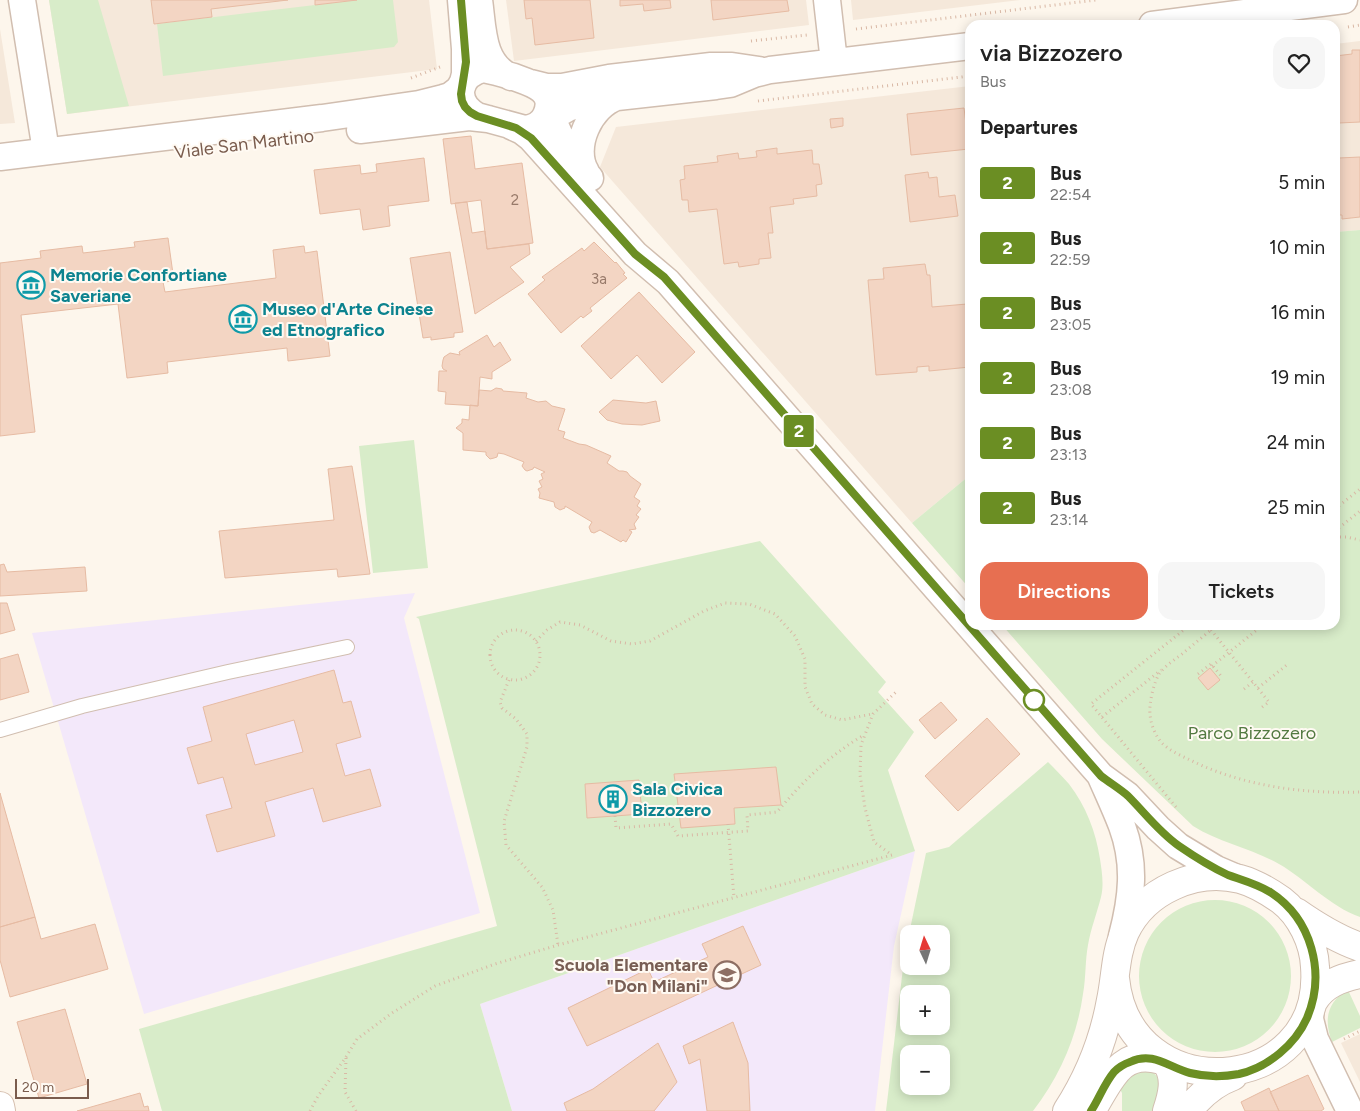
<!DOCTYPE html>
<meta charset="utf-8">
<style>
:root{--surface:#fff;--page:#f6f6f6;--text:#222;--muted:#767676;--accent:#e76f51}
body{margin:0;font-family:Figtree,sans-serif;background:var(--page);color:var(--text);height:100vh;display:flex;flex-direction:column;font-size:19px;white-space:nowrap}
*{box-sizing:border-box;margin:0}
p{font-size:16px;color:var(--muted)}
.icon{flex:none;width:28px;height:28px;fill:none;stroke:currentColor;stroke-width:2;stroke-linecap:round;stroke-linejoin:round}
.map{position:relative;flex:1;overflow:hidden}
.details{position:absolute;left:965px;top:20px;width:375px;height:610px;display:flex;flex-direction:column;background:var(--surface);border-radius:15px;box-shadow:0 2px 12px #0003}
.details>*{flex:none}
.badge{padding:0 10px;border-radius:4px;font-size:18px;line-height:32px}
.needle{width:32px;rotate:356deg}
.fabs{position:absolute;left:900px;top:925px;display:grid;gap:10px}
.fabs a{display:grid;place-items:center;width:50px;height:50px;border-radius:10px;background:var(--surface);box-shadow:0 2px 12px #0003;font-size:25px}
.scale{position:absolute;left:15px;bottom:12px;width:74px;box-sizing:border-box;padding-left:5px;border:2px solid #7a5c4d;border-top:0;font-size:14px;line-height:18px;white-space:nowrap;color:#7a5c4d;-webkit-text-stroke:4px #fffaf3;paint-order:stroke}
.map>.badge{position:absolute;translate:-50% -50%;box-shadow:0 0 0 2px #fff}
h2{padding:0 15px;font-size:19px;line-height:45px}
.round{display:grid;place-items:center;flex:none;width:52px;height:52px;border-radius:15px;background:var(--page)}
.summary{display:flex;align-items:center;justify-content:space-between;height:85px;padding:0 15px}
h1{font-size:24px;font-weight:600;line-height:38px}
.action{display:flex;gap:10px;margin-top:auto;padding:10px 15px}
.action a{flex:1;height:58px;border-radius:15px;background:var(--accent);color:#fff;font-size:20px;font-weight:600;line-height:58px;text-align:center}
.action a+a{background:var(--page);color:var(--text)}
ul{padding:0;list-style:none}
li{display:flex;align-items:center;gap:15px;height:65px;padding:0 15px}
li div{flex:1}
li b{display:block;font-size:19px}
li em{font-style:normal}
li .badge{min-width:55px;font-weight:700;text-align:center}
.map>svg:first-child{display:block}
</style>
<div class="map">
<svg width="1360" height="1111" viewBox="0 0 1360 1111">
<rect width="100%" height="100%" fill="#fdf6ec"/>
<path fill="#f5e8da" d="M49,0H429L437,69L67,114Z
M506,0H806L809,25L514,61Z
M851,0H1020L853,20Z
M0,29L15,123L0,124Z
M1360,41V230L1335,232V44Z
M970,86V475L912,523L600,167L616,127Z
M1360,1034V1082L1341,1043Z"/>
<path fill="#f3e8fa" d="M415,593L404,618L480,913L144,1014L32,633Z
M915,851L894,946L875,1111H512L480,1004Z"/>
<path fill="#d8ecc9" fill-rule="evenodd" d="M49,0H98L129,106L67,114Z
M357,0H393L398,42L394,47L163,76L157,24Z
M1360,230V917C1329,906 1307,880 1279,864C1251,848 1220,843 1193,826L1102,739L1002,625H1335V232Z
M414,440L428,568L373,573L359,446Z
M970,475V589L912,523Z
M760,541L886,682L878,692L914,732L888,770L915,851L480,1004L512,1111H162L139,1029L497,926L419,619L416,617Z
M1048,762C1055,769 1062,776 1069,784C1086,806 1096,832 1100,859C1102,872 1104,885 1101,897C1097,913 1091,928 1088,945C1085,961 1086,977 1083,994C1077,1037 1060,1076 1033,1111H886L905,951L909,935V966H941V934H909L926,853L949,847ZM909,994H941V1026H909ZM909,1054H941V1086H909Z
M1139 976a76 76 0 1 1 152 0a76 76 0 1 1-152 0Z
M1348,990L1360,1016V1028L1332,1042C1324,1021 1326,1002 1348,990Z
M1135,1070L1153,1072L1160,1080L1157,1111H1122V1093L1120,1089L1121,1078Z"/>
<path fill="#f3d5c3" stroke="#e6bba3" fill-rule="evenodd" d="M151,0H288L211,9L212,17L154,24Z
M315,0H357L315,5Z
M524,0H590L594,38L535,45L532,18L526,19Z
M620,0H670L671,8L644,11L643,4L620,6Z
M711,0H787L789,11L713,20Z
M1352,50H1360V122L1339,123L1338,117H1335V56L1352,54Z
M964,108L969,149L911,155L907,114Z
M843,118V126L831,128L830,119Z
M471,136L475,169L522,163L533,243L487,249L481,200L451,204L443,139Z
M777,148V154L812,150L813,164H819L822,184L816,185L817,196L793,199L794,204L770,207L773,233H768L771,258L759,259V264L739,267L738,262L724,264L717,209L689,212L688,200H682L680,180L685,179L684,166L718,162L717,156L738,153L739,159L757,157L756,151Z
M1335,157H1339V158L1360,157V217L1342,219V215H1335Z
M424,158L429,201L388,206L390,226L363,230L360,209L320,214L314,170L360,165L361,174L377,172L376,164Z
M928,172L929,178L937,177L939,197L955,195L958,216L910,222L905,175Z
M467,202L472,233L485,231L487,249L529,244L530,254L510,267L524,282L475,314L455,203Z
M168,238L174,281L163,282L165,292L276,278L273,250L304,246L305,253L317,251L330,356L288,361L287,348L167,362L168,373L127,378L118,304L21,315L35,432L0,436V263L41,258L40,251L82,246L83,253L135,247L134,242Z
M594,242L615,263L616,262L625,273L623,274L627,278L590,308L592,311L583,318L581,316L561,333L528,294L545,280L542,277L582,248L584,251Z
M450,252L463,332L454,333V337L431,340V337L423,338L410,258Z
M925,264L927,275H930L932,307L967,304L970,344V367L929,371V366L917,367V372L876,375L868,280L884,279L883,268Z
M639,292L695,352L662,383L637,355L611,379L581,346Z
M487,335L494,347L500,342L511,360L492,372V379L480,377L478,406L445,404L446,392L438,391L439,371H447L443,369L442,366L443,360L444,357L450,353L460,355L459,352Z
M496,388L502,389L503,391L527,393L526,398L538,402L546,401L552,406L565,409L558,430L565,432L563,438L579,444L586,445L611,456L607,463L619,471H623L627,472L630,476L641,484L634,497L640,501L637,506L641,509L636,515L639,517L634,524L636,529L629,530L632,532L626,542L623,540L621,542L600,530L594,533L591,532L589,527L592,522L565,506V508L560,510L555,507L554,502L539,498L540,493L538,489L542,487L539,481L543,479L541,474L545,472L534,467L533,469L527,471L525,470L522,466L524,462L504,454L498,453L497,457L494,458L490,459L486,455V452L463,450V433L456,428L462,423V419L469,420L470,405L478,406L479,390L491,391Z
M613,400L646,403L656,401L660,421L642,425L622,424L607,420L599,412Z
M352,466L370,574L338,577L337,569L225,578L219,531L334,520L328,469Z
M4,564L7,572L85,567L87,591L0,596V565Z
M0,603H7L15,630L0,634Z
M18,654L29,692L0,700V659Z
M1210,668L1220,680L1208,690L1198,678Z
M334,670L343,703L351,701L361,737L336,744L345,776L370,769L381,806L323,822L313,788L265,802L275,836L217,852L206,815L232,808L223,777L198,784L187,748L212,741L203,707ZM294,720L303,752L255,765L246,734Z
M941,702L957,720L935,739L919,720Z
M987,718L1020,754L958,811L925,776Z
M776,767L781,805L734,808L735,824L681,828L674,774Z
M639,780L642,814L587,818L585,784Z
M0,793L35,917L0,927Z
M35,917L41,939L95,924L108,969L10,997L0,960V927Z
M743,926L761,965L587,1046L568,1008L648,969L654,982L708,957L702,944Z
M65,1009L87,1084L39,1098L17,1022Z
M733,1022L748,1063L750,1111H707L700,1059L689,1064L683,1046Z
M658,1043L677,1082L654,1111H567L564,1103L593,1089Z
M1308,1075L1324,1109L1321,1111H1279L1270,1092Z
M1269,1088L1279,1111H1245L1241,1102Z
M140,1093L144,1107L148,1106L149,1111H77Z"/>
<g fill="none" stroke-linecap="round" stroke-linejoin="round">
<g stroke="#d1beb0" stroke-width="16">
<path id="service" d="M0,730L82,706L228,672L347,647"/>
</g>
<g stroke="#d1beb0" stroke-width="29">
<path id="minor" d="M22,0L46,151
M479,0C483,27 481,64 511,77
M827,0L834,62
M1152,25L1344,0
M483,69C494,71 504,74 514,77C531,83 557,90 546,115C542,124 534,128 525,129L477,116C453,102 457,76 483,69Z
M531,83L547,87H562L609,78L711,66H732L759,70
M549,105C555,134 571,156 590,178
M539,125L568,108L590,100L716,86L730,84L754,74L770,70L970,46
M511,126L522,131L531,138L635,254L668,282L1101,776L1127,795L1158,828L1178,846L1216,869L1237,878
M360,130L469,117L488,119
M0,157L322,118L419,104L443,98L450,96L459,89L463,82L465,74V49L461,0
M586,172C571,147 590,106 617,97
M1101,777C1108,793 1116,810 1122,826C1136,864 1132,898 1122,936
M1311,1007L1310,1019L1315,1039L1350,1111"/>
</g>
<g stroke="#d1beb0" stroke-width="30">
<path id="tertiary" d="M1296,912C1316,926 1337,939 1360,947
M1313,1002C1323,984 1341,978 1360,974
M1167,1064C1177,1078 1172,1096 1167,1111
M1067,1111C1089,1077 1104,1039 1111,1000C1116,977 1115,954 1125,932C1145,890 1196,868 1240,879C1255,883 1268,891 1281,900C1301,915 1314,943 1315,967C1325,1099 1128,1111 1115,978
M1091,1111C1109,1084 1119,1047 1161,1060
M1188,1111C1200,1095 1214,1083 1233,1076"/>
</g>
<g stroke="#d6c0b0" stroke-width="30">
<path id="secondary" d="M0,1106L1,1111"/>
</g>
<path stroke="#d9b8a5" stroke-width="3" stroke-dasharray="1 4" stroke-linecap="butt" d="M1348,27L1360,25
M856,29L1096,0
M751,41L807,35
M411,78L440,67
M758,101L970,76
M1335,509L1360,489
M1335,531L1360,511
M1335,537H1346L1360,540
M1217,625C1206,634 1194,644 1182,654C1174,660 1165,666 1159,674C1154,683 1151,696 1150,706C1149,719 1153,732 1161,742C1168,750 1180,755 1190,760C1243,786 1302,794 1360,792
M490 655a25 25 0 1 1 50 0a25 25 0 1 1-50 0Z
M1211,630L1269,702L1261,708
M536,641L547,630L560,622L580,625L611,641L632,644L650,641L704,611L725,603L749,604L775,614L795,636L805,659V687L812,704L825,715L842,720L872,714
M1212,666L1263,625
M1198,674L1211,664L1222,677
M509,680L500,702L502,708L516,719L527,734V747L504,821L506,845L542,887L553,910L558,945
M1258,688L1288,664
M1244,689L1253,682
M1102,717L1161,670
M1176,807L1091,704L1190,625
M615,816L616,828L671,824L678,836L748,831L747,815L777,812C803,781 830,755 864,735
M728,824L734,898
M1344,1039L1360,1031
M346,1058L345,1092L356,1111
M310,1111L318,1096L346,1057L357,1039L392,1013L435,986L495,964L558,945L892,855L874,842L865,808L860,775L861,745L873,714L897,691"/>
<use href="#service" stroke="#fff" stroke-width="14"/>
<use href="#minor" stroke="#fff" stroke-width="26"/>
<use href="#tertiary" stroke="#fff" stroke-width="28"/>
<use href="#secondary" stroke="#fff" stroke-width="28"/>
</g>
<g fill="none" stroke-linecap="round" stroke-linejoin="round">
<g stroke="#fff" stroke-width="11">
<path id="line" d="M461,0L466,62L461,94L462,101L465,107L470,112L477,116L516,128L531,138L635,254L664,277L1101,776C1110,783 1120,789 1128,796C1145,813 1159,832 1179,846C1195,857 1211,867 1228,875C1242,880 1257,884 1270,892C1312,919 1326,973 1307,1018C1295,1045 1268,1067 1239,1074C1223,1077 1206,1077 1190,1073C1168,1067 1153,1051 1130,1062C1124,1064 1118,1068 1114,1072C1104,1084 1099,1099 1091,1111"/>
</g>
<use href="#line" stroke="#6b8e23" stroke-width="8"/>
</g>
<defs>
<g id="museum-ring" transform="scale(1.4375)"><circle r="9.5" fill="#fffaf3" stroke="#0f9aa8" stroke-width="1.5"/><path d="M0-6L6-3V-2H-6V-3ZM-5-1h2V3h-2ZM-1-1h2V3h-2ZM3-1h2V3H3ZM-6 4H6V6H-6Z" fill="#0f9aa8"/></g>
<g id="building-ring" transform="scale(1.4375)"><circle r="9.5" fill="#fffaf3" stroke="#0f9aa8" stroke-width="1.5"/><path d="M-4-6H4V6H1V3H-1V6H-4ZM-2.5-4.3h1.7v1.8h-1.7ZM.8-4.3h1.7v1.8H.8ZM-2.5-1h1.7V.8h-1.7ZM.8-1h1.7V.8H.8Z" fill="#0f9aa8"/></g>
<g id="school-ring" transform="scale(1.4375)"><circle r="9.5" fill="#fffaf3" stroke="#8d6e63" stroke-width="1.5"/><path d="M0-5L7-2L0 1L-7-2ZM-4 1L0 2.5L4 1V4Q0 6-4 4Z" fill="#8d6e63"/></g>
</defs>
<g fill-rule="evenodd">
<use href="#museum-ring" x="31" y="285"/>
<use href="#museum-ring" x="243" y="319"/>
<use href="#building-ring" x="613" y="799"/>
<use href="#school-ring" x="727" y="975"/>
</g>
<circle fill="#fff" stroke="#6b8e23" stroke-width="2.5" cx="1034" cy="700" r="10"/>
<g text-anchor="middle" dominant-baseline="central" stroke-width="4" stroke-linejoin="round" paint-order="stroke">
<g font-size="15" fill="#987a6a">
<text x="515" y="200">2</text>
<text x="599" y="279">3a</text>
</g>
<g font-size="18" fill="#7a5c4d" stroke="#fffaf3">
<text transform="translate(244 144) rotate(-7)">Viale San Martino</text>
</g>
<g font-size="18" font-weight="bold" fill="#0d838f" stroke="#fffaf3" text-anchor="start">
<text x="50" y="275">Memorie Confortiane<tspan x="50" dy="21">Saveriane</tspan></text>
<text x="262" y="309">Museo d'Arte Cinese<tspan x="262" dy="21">ed Etnografico</tspan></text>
<text x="632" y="789">Sala Civica<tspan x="632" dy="21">Bizzozero</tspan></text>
</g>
<g font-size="18" fill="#537a41" stroke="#fffaf3">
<text x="1252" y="733">Parco Bizzozero</text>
</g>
<g font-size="18" font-weight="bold" fill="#785e54" stroke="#fffaf3" text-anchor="end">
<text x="708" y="965">Scuola Elementare<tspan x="708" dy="21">"Don Milani"</tspan></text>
</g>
</g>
</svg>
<div class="fabs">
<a><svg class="needle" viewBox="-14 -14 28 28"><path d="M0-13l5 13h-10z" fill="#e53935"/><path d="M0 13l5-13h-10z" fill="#767676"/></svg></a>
<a>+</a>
<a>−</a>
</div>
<div class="scale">20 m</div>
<b class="badge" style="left:799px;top:431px;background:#6b8e23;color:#fff">2</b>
<section class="details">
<div class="summary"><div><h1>via Bizzozero</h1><p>Bus</p></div><a class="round"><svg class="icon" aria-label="heart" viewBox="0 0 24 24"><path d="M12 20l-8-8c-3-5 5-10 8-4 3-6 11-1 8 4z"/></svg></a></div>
<h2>Departures</h2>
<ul>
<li><span class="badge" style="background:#6b8e23;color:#fff">2</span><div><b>Bus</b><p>22:54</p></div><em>5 min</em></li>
<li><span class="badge" style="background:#6b8e23;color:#fff">2</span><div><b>Bus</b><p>22:59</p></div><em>10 min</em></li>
<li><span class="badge" style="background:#6b8e23;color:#fff">2</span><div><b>Bus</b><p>23:05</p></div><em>16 min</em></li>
<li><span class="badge" style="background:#6b8e23;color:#fff">2</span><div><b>Bus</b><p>23:08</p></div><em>19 min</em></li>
<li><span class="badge" style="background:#6b8e23;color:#fff">2</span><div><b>Bus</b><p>23:13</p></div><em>24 min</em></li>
<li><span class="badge" style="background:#6b8e23;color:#fff">2</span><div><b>Bus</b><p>23:14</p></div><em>25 min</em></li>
</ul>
<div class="action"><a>Directions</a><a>Tickets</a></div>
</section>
</div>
